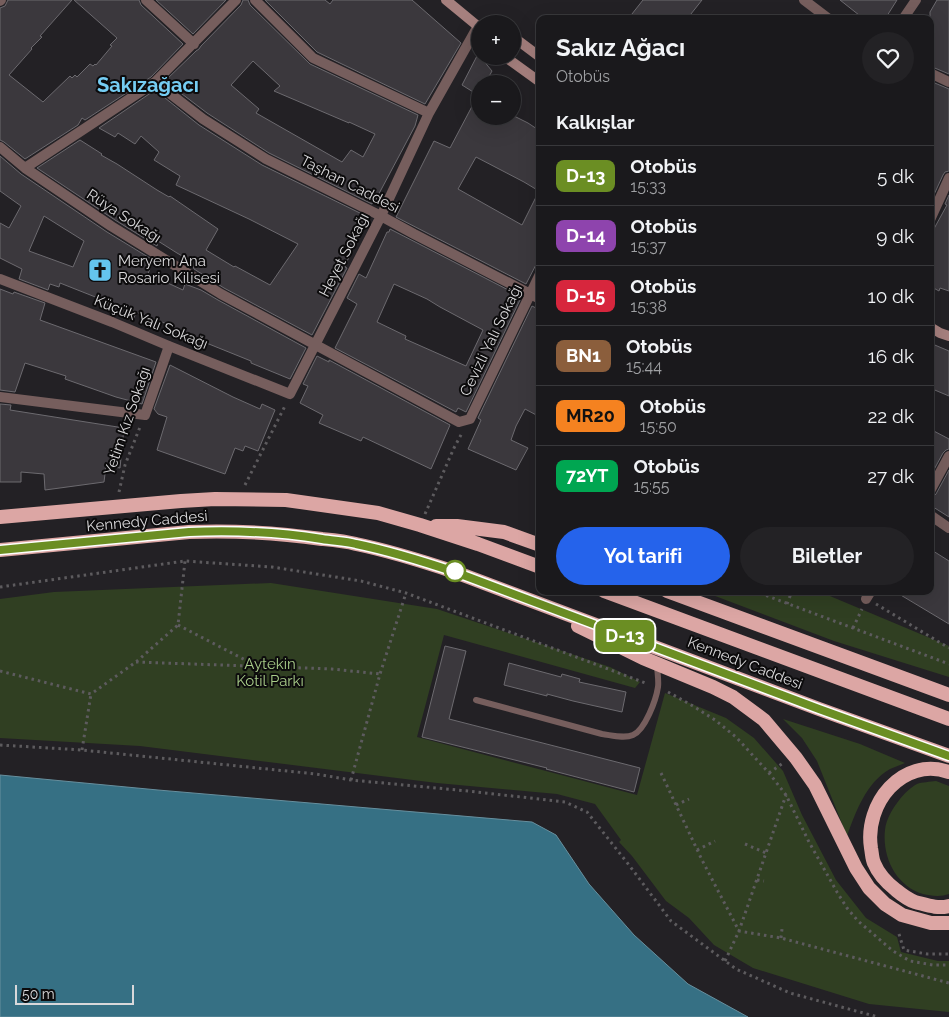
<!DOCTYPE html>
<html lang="tr">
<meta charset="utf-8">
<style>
:root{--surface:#1a191c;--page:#232225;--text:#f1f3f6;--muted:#9fa0a3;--line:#38383b;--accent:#2563eb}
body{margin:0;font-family:Raleway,sans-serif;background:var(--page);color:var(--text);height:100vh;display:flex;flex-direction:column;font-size:19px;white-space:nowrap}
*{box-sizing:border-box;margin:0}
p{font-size:16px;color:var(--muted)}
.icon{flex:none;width:28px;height:28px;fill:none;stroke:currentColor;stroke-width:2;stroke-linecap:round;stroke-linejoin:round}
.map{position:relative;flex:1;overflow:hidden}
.details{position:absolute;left:536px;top:15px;width:398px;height:580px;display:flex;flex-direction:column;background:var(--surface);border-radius:10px;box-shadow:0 5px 20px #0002,0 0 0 1px var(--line)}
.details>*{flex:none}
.badge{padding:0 10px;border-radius:8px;font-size:18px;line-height:32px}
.fabs{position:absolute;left:471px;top:15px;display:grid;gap:10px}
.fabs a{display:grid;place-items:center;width:50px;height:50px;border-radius:50%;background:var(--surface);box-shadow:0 5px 20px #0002,0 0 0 1px var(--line);font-size:25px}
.scale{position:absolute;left:15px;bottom:12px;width:119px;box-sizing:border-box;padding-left:5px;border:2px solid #d9d8da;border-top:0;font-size:14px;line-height:18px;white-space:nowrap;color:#d9d8da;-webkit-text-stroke:4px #0c0b0c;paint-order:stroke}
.map>.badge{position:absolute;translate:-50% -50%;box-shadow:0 0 0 2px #fff}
h2{padding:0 20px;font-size:19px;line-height:45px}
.round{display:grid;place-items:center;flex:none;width:52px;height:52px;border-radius:26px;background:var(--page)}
.head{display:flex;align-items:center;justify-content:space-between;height:85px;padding:0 20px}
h1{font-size:24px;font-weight:700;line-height:38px}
.button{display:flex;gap:10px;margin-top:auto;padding:10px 20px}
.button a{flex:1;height:58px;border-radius:30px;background:var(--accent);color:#fff;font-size:20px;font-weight:700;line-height:58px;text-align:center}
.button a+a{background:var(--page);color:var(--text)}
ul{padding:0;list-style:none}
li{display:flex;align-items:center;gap:15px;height:60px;padding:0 20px;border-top:1px solid var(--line)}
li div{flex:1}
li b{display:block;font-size:19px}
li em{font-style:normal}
li .badge{min-width:55px;font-weight:700;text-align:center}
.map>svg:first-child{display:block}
</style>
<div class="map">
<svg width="949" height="1017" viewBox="0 0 949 1017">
<rect width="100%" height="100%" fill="#232125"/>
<path fill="#303f22" d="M271,583L437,609L610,667L640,682L635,688L444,635L417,737L637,795L665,693L726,718L754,738L783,771L802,815L836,880L866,918L897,937L901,952L938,961H949V1012L869,1004L753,968L714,945L689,918L666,901L632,856L619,842L621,840L595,804L557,794L437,783L140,746L0,738V599L54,592Z
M702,591H818L949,646V677L834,641Z
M783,719L860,744L905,763C900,765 895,767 890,769C866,783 856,811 847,836L817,761L802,738Z
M936,781L949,786V894C941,897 931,896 923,894C896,886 882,857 885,830C886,819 893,808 900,799C904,794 911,787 917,784C922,782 930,782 936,781Z"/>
<path fill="#367084" stroke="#678f9e" d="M0,775L158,790L532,822L556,835L589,884L634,935L688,984L748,1017H0Z"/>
<path fill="#3b383d" stroke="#6c6a6f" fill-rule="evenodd" d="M8,0H72L40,36L42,37L31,48L32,49L9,75L43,102L70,76L72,78L75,75L77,77L90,64L93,66L95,64L96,65L112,46L110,45L117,38L74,0H139L141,5L183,44L151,77L85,120L82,118L78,125L25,159L4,142L0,140V8L5,6Z
M156,0H226L193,34Z
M243,0H248L250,5L310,64L418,115L415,126L374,203L373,202L372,204L269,153L207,113L165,81L196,51L199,49L201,46L241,5ZM253,61L280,86L274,91L349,123V122L375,134L363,157L351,150L342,162L256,113L259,109L231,85Z
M265,0H325L330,4L333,0H412L461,43L425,104L317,52Z
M643,0H702L687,19H628Z
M840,0H897L885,19H864Z
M937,0H949V74L930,66V12Z
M478,54L492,71L485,84H480V116H514L528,123L540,131V257L526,284L396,217L434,141L450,148L478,95L462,85ZM476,157L524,182L539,191L522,225L458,189Z
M930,81L949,89V171L945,172L943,175L932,199H930Z
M155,90L199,125L262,165L366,216L354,241H355L345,267L347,268L312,335L224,288L194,269L191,261L177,253L158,241L157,246L115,220L37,168L80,140L102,154L101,155L117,164L157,190L169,197L170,196L218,229L206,250L234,267L235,266L270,285L298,244L249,219L176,185L180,176L154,160L159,152L141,136L135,144L118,133L115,137L99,128Z
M0,156L21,174L107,232L153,260L148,274L183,290L185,284L201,290L218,300L306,348L290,379L251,363V361L199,340L200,339L180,331L181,330L167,324L136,312L134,318L106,309L108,302L60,283L59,287L50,284L48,290L19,279L22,269L0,258V223L9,228L21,206L0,191ZM44,216L84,241L73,267L29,251Z
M949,195V291L940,288L939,291L930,286V236L947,205L945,204Z
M390,229L520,296L518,299L520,300L466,412L458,408L456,412L335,348L357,304L347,298L359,274L366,278L387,232H389ZM394,284L427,299L440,307L483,330L466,366L405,339L406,336L377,322Z
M0,289L13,294L14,292L45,303L40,320L156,362L142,404L116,397L65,379L66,376L25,363L15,392L0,390Z
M532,306L540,310V417L525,409L516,426L511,440L528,448L516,470L468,449L481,420L478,418Z
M930,343L949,351V396L930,388Z
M317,356L329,362V360L450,425L431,469L363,437L361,441L319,423L323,415L300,403L308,386L303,384Z
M170,365L233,397L260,409L262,404L275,410L258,451L245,446L243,451L235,448L225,474L157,450L167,417L158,414L154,409Z
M0,404L11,405L10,410L124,428L120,468L106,466L104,482L45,490L44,474L21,472V482H0Z
M930,429L949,439V449L946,450L943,453L930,477Z
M949,470V517L930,505V498L933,497L936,494Z
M930,549L949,561V624L894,591H930Z
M445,646L466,651L449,719L640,768L634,792L546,769L547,768L422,737Z
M509,663L561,677L562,674L580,679L579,682L626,692L622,712L573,701L547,694V696L504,685Z"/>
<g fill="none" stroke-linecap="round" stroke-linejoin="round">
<path stroke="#5d5b5e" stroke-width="3" stroke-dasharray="2.5 4" stroke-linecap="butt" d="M245,485L286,404
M119,492L125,465L140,427
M425,514L454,448L462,433
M0,587L185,561L272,567L361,581L406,593L648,684
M754,591L949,664
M843,591L854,595
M787,604L792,591
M876,604L949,648
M178,625L255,665
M853,628L862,609
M136,662L332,669L380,674
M0,671L91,694L136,662L178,625L185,561
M668,692L693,706L715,720L736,737L769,773L786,795L809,842L837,892L847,908L858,921L893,951L910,961L933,965H949
M0,745L82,750L316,774L351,780L468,791L565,802L587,812L629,865L671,921L736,969L790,993L878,1017
M82,750L91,694
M661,773L702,860L739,931L781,938L949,983
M769,773L783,763
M351,780L380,674L406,593
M676,805L689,799
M745,844L766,853
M697,850L715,841
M757,880L764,881
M899,934L904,950L927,954H949
M781,938L782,929
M725,961L739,931L786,795"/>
<path stroke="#765e5d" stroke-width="6" d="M476,700L602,734C611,735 624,739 633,735C645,730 656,700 658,687C659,680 657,671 657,664"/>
<path stroke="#765e5d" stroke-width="10" d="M146,0L194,44
M255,0L313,58L429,113
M804,0L829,19
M0,1L1,0
M903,19L916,0
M930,73L949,82
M155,82L203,119L266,159L381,216L414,234L540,299
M0,147L25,168L111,226L221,294L459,422L470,419L540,274
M25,168L155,82L236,0
M930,220L949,178
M0,279L112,322L169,346L290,394L381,216L429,113L478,26
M0,397L145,415L169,346
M930,491L949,456
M930,515L949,528
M866,599L871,591"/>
<path stroke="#a6807e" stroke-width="10" d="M446,0L480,28
M512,36L540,57
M504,56L540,82
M930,327L940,333L949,336"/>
<path stroke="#dca6a4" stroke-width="14" d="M0,517L181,501L215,499L286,500L378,513L420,525L478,544L540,567
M436,526H457L504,532L540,545
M0,550L189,532C234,530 278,533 322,539C333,540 345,541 356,544C390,551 422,561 455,572L819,709L949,756
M604,591L949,719
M667,591L949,695
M578,626L643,658L713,687L733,697L764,720L796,758L815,785L856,868L869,888L885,904L902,915L931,923H949
M949,772C902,756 864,804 871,848C872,853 872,859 874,863C878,873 887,883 896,890C902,895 907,899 915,902C927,905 937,909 949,906"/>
</g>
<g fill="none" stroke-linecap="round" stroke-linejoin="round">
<g stroke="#fff" stroke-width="11">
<path id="line" d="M0,550L189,532C234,530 278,532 322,539C333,541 345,541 356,544C390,551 422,561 455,572L819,709L949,756"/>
</g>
<use href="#line" stroke="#6b8e23" stroke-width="8"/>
</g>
<defs>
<g id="church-square" transform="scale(1.25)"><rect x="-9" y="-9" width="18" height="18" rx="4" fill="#64c5ee" stroke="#0c0b0c"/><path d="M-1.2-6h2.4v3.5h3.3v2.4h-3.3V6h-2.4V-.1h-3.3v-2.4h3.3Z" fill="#111"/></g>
</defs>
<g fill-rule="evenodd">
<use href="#church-square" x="100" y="270"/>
</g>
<circle fill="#fff" stroke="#6b8e23" stroke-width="2.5" cx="455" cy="571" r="10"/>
<g text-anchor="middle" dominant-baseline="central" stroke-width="4" stroke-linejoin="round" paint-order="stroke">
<g font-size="15" fill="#d9d8da" stroke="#0c0b0c">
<text transform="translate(350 184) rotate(27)">Taşhan Caddesi</text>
<text transform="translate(124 216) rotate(33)">Rüya Sokağı</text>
<text transform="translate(344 255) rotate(-63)">Heyet Sokağı</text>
<text transform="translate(151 322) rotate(22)">Küçük Yalı Sokağı</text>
<text transform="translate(491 340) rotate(-64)">Cevizli Yalı Sokağı</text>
<text transform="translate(127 421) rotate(-71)">Yetim Kız Sokağı</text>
<text transform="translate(147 521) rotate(-5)">Kennedy Caddesi</text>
<text transform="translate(745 663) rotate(21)">Kennedy Caddesi</text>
</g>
<g font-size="15" fill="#d9d8da" stroke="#0c0b0c" text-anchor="start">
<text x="118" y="261">Meryem Ana<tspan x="118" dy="17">Rosario Kilisesi</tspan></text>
</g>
<g font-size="15" fill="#a8cc89" stroke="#0c0b0c">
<text x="270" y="664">Aytekin<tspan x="270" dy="17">Kotil Parkı</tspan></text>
</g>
<g font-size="20" font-weight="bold" fill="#75cdf3" stroke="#0c0b0c">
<text x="148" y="85">Sakızağacı</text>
</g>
</g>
</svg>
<div class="fabs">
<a>+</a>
<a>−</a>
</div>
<div class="scale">50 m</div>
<b class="badge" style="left:625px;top:636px;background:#6b8e23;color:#fff">D-13</b>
<section class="details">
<div class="head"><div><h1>Sakız Ağacı</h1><p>Otobüs</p></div><a class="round"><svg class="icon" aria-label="heart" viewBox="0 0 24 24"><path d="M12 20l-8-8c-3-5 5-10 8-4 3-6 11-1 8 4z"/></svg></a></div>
<h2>Kalkışlar</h2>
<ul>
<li><span class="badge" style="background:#6b8e23;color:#fff">D-13</span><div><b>Otobüs</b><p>15:33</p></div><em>5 dk</em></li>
<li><span class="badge" style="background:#8e44ad;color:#fff">D-14</span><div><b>Otobüs</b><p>15:37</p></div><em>9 dk</em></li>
<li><span class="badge" style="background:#d7263d;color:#fff">D-15</span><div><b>Otobüs</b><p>15:38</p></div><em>10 dk</em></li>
<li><span class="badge" style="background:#8b5e3c;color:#fff">BN1</span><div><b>Otobüs</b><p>15:44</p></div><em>16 dk</em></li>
<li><span class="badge" style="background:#f58220;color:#111">MR20</span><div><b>Otobüs</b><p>15:50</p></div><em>22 dk</em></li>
<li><span class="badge" style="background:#00a651;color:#fff">72YT</span><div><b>Otobüs</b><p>15:55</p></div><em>27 dk</em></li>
</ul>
<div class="button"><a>Yol tarifi</a><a>Biletler</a></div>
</section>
</div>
